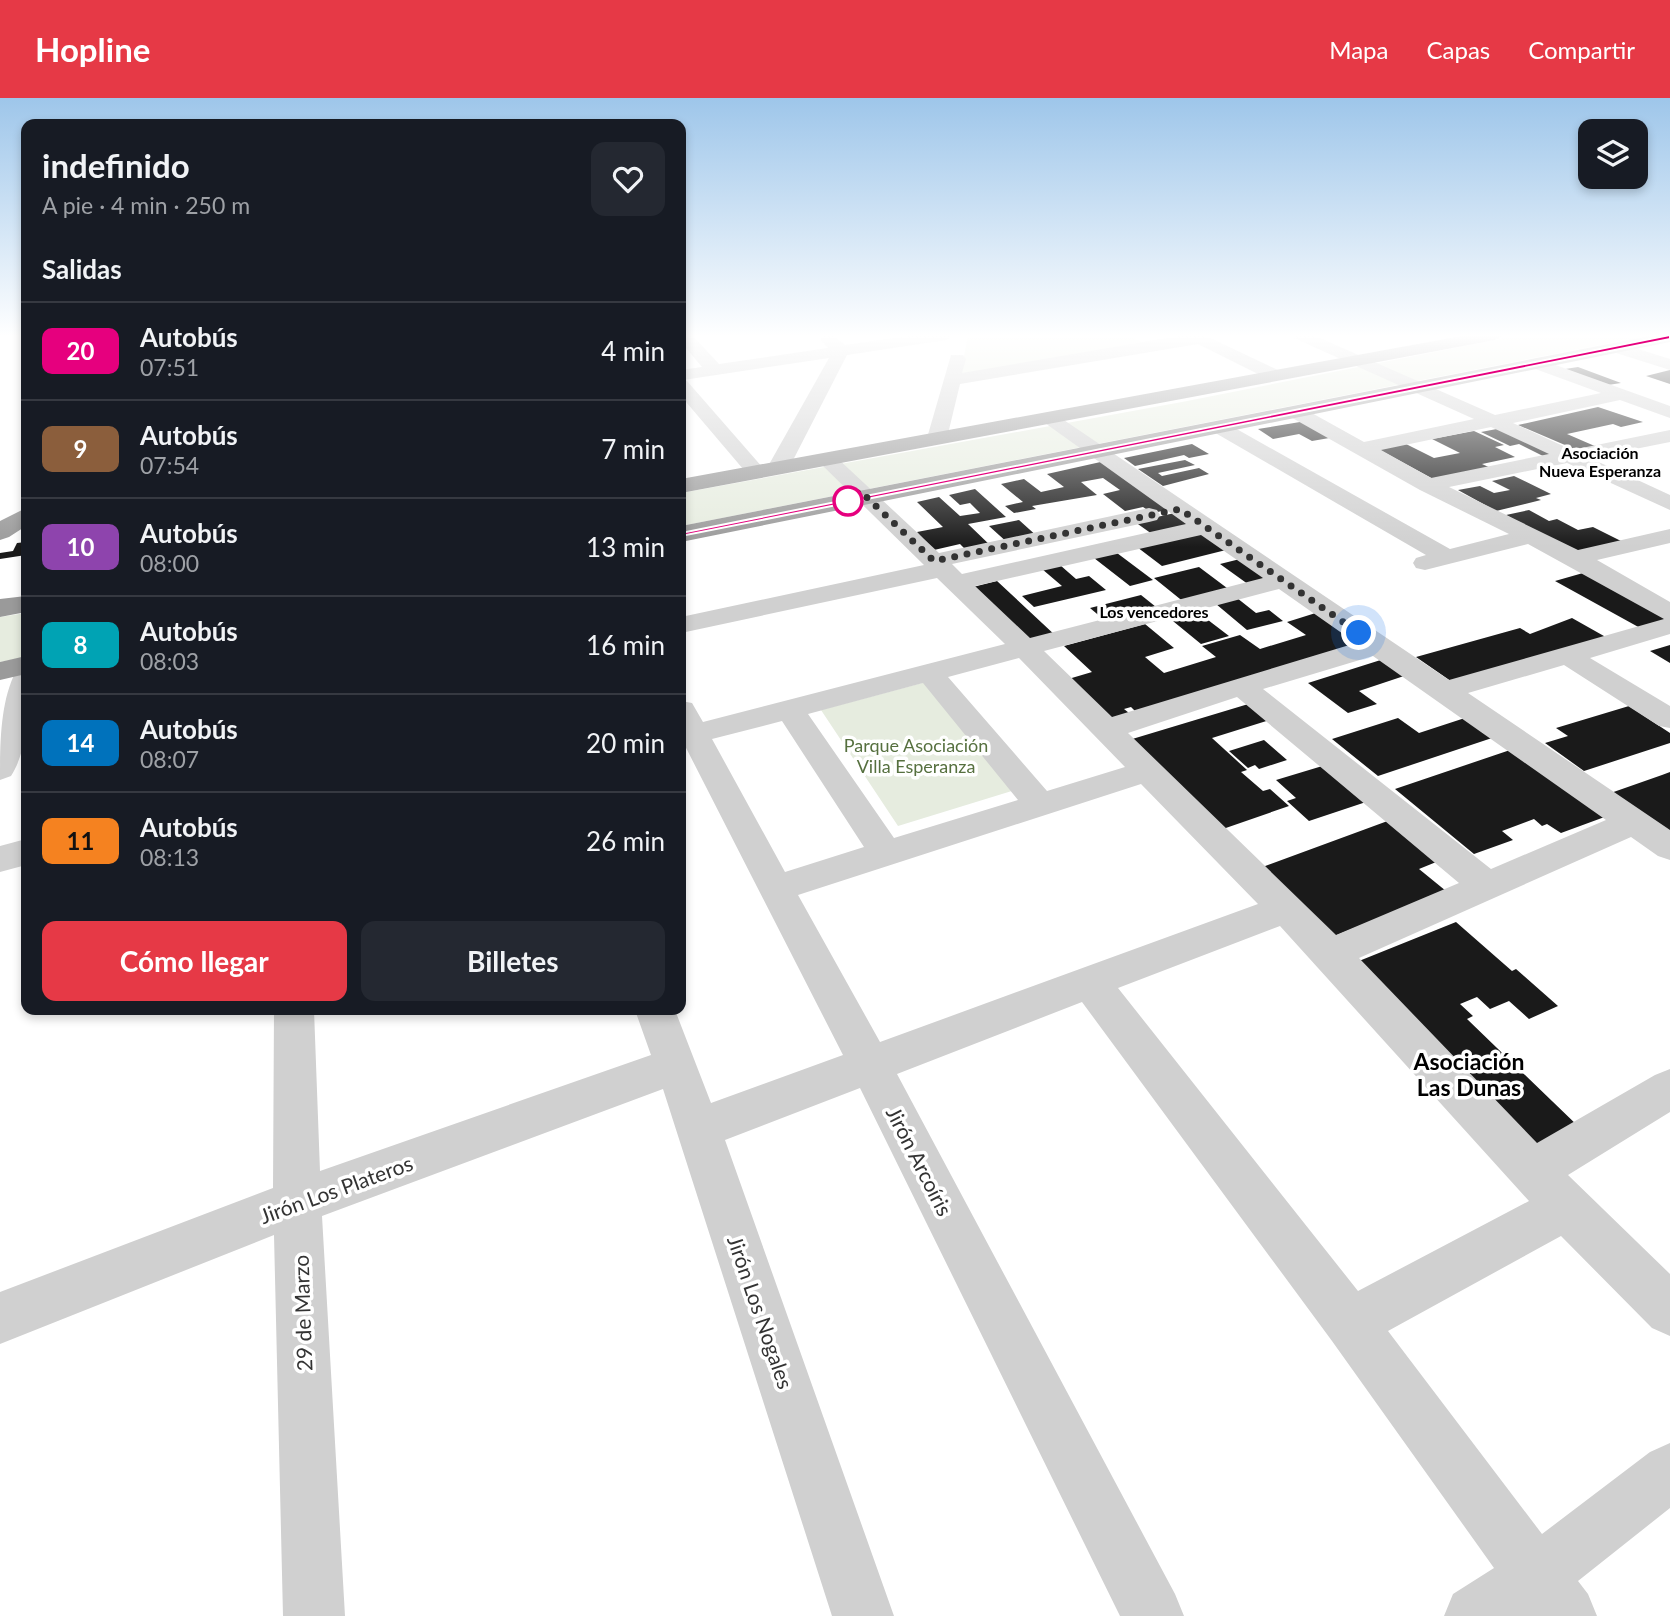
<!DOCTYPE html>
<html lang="es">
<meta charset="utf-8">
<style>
:root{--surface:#171b24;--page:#242831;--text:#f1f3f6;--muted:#9ea1a6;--line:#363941;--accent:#e63946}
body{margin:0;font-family:Lato,sans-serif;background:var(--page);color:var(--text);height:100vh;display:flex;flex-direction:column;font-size:26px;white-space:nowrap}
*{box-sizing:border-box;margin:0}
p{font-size:23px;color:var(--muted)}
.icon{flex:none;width:38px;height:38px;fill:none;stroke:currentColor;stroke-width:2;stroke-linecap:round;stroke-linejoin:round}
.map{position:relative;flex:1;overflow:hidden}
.drawer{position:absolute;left:21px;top:21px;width:665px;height:896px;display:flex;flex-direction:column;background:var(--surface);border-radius:14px;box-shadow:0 4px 10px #0003}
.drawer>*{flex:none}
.badge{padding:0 14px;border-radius:10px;font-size:24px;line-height:46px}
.buttons{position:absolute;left:1578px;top:21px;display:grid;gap:14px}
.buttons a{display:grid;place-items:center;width:70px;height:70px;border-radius:14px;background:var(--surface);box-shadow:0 4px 10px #0003;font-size:35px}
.you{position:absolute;width:35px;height:35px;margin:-18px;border:5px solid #fff;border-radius:50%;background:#1a73e8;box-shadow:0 0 0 10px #1a73e833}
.map>.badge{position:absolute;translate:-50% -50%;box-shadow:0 0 0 4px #fff}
h2{padding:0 21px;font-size:26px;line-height:63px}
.round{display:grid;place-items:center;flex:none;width:74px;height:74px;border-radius:14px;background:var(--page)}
.headline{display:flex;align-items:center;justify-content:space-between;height:119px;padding:0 21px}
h1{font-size:33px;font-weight:700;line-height:52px}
.button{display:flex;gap:14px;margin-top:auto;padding:14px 21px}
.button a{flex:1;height:80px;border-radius:14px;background:var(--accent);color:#fff;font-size:28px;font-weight:700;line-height:80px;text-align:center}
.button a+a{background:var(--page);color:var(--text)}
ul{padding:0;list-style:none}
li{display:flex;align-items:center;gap:21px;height:98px;padding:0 21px;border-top:2px solid var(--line)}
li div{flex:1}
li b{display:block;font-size:26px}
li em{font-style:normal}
li .badge{min-width:77px;font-weight:700;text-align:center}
header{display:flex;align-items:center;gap:42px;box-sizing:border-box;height:98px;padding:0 35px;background:var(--accent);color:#fff}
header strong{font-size:33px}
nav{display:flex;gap:38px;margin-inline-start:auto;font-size:24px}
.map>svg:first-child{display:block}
</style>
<header>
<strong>Hopline</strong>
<nav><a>Mapa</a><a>Capas</a><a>Compartir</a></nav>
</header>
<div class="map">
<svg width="1670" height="1518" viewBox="0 0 1670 1518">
<rect width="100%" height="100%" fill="#fff"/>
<path fill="#e6ecdf" d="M978,237H1128L1148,247L960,278L968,238Z
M1521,237H1650L681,428V395L1182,304Z
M26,515V559L0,564V519Z
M926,584L1015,692L898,728L821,612Z"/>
<path fill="#1a1a1a" d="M1578,269L1621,285L1608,287L1565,271Z
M1670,272V286L1646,278Z
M1598,309L1643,324L1621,329L1613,326L1567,336L1597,349L1579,353L1518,327Z
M1306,323L1335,339L1312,343L1299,336L1273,341L1258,331Z
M1502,330L1561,357L1547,360L1519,346L1510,348L1481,334Z
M1474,333L1504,347L1495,349L1515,359L1482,366L1493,371L1437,383L1378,351L1406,346L1434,360L1460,355L1432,341Z
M1192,346L1209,356L1189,360L1184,357L1135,368L1124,360Z
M1185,362L1195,367L1158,375L1162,378L1199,370L1209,376L1163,388L1138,371Z
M1105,363L1173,411L1152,415L1143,409L1125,413L1103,396L1120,392L1103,380L1081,384L1097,397L1032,408L1036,411L1014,415L1005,408L1023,404L1001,386L1024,381L1041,394L1064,389L1047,376Z
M1514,378L1551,396L1536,400L1541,402L1496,413L1458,392L1480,388L1494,395L1510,392L1492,383Z
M975,391L1006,419L968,426L993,450L969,455L960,446L934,452L917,434L943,429L917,404L939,399L960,418L980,415L970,405L960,407L949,397Z
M1529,412L1549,423L1557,421L1578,432L1593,429L1621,443L1574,454L1506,417Z
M1179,414L1199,429L1152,436L1135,424Z
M1019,422L1039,440L1009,446L989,428Z
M1205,433L1230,451L1162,468L1137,449Z
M26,444V457L0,461V455L13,453L17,445Z
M1117,455L1153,482L1130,488L1094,460Z
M1244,460L1272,480L1252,489L1220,466Z
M1060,467L1076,481L1089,478L1106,492L1034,509L1022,498L1062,488L1042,471Z
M1199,469L1231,493L1185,505L1154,480Z
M1590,473L1670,516V523L1642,531L1555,483Z
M997,483L1057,539L1028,547L969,490Z
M1141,497L1161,513L1109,526L1090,510Z
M1237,500L1256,515L1269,512L1283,523L1247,532L1216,506Z
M1195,512L1229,538L1201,546L1168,519Z
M1322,513L1367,543L1135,613L1131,609L1124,611L1129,615L1107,622L1065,582L1092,574L1064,548L1145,526L1174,550L1145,559L1164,575L1216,559L1202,548L1240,537L1260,551L1306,537L1287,524Z
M1572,520L1611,542L1458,588L1416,559L1520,530L1530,536Z
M1670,547V565L1650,553Z
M1387,560L1410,576L1359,593L1377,606L1348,615L1308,585Z
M1255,604L1276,620L1212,640L1247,672L1241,674L1263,693L1270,691L1289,708L1220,732L1129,642Z
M1629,608L1670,635V645L1584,673L1545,645L1568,638L1556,630Z
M1471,618L1498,638L1378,678L1332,641L1398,620L1419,635Z
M1264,642L1287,662L1259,671L1255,667L1248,670L1229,653Z
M1516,650L1610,717L1561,735L1547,726L1542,728L1534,721L1502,733L1513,742L1474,756L1395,691Z
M1329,666L1372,702L1309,723L1287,703L1296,700L1276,682Z
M1670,674V743L1605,697L1662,677Z
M1393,721L1446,760L1419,771L1446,793L1327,841L1257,771Z
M1456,824L1512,873L1516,871L1558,908L1529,921L1509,903L1490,911L1477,899L1460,906L1473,918L1467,921L1580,1030L1537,1051L1354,865Z"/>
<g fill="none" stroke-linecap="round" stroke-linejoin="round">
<path fill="#d0d0d0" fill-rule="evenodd" d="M681,237H692L719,266L828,250L820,241L825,237L834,238L845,247L915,237H954L946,242L847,257L789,370L785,374H771L767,370L829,260L683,282L687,283L763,370L767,374L763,378H749L681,298V272L702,269L681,244Z
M1184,237H1204L1282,274L1285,278L1282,282H1270L1198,246L960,286L947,340L944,344H930L927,340L951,257H963L966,261L962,275Z
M1292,237H1313L1495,317L1601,295L1530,269L1527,265L1536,260L1670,308V320L1620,302L1513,325L1572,352L1670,332V344L1590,360L1670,397V412L1567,365L1449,389L1578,452L1670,431V445L1597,462L1670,504V536L1590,560L1670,608V630L1659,628L1564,567L1468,595L1670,732V762L1658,758L1631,739L1359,860L1537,1045L1655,977L1670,971V1014L1568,1077L1670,1176V1238L1652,1230L1561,1138L1388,1233L1542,1436L1650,1354L1670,1345V1410L1578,1483L1588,1496L1597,1518H1444L1453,1496L1494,1470L1332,1243L1082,904L897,976L1175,1496L1184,1518H1120L860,990L725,1042L894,1518H832L663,991L322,1118L345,1518H283L274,1137L0,1246V1194L273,1090L274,912H314L320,1073L651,957L635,912H675L711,1005L843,957L681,640V603L692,605L703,624L1005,546L937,480L681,535V519L924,467L821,366L818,362L821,358H835L939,455L1149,410L1157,412L1160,417L1157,422L1149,424L952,466L962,476L1186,426L1038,320L1048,314L1055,316L1449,582L1664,521L1528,446L1425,472L1416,470L1413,465L1416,460L1426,457L1212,333L1209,329L1212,325H1226L1450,451L1509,436L1420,392L1287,317L1285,313L1287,309H1301L1364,344L1474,321L1294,240ZM1491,329L1549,356L1431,380L1381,352ZM1201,437L1263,480L1030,540L975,488ZM1279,491L1356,545L1112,619L1044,553ZM1373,558L1606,722L1491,771L1263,591ZM1019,560L1125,669L1047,693L948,579ZM923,585L1018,702L894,740L808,616ZM1237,599L1459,785L1336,837L1128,635ZM782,623L864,749L785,774L712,641ZM1141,686L1258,806L880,944L798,797ZM1280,828L1529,1103L1358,1193L1118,890Z
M1619,245L1670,261V272L1613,254L1611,250L1613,246Z
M26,570C28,605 30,648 11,678L0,682C0,646 0,604 16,573Z
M26,741V767L0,774V748Z"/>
<path fill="#9a9a9a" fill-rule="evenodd" d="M1467,237H1504L1495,242L681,395V381Z
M1654,237H1670V244L681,444V428Z
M26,410V428L9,439L0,442V423Z
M26,498V514L0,519V501Z
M26,558V576L0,582V564Z"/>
</g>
<linearGradient id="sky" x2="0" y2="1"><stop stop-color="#9ec6ea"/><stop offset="0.53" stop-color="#fff"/><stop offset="1" stop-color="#fff" stop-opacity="0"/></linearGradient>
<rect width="1670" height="449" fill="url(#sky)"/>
<path fill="#e6007e" stroke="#fff" stroke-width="2" d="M1670,237V241L681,438L676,436Z"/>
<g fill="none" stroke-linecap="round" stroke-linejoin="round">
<path stroke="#333" stroke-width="7" stroke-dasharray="0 12.6" d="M848,403L860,393L934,463L1180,411L1359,535"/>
</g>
<circle fill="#fff" stroke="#e6007e" stroke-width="3.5" cx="848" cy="403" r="14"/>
<g text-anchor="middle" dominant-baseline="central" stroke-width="7" stroke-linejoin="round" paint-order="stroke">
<g font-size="16" font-weight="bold" fill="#000" stroke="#fff">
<text x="1600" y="354">Asociación<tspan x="1600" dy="18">Nueva Esperanza</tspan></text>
<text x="1154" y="513">Los vencedores</text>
</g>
<g font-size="18" fill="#56703f" stroke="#fff">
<text x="916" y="647">Parque Asociación<tspan x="916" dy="21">Villa Esperanza</tspan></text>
</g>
<g font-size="21" fill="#333" stroke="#fff">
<text transform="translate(920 1063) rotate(63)">Jirón Arcoíris</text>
<text transform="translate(336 1091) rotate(-20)">Jirón Los Plateros</text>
<text transform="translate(761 1214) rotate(71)">Jirón Los Nogales</text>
<text transform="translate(302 1215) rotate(-92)">29 de Marzo</text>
</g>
<g font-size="23" font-weight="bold" fill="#000" stroke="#fff">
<text x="1469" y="963">Asociación<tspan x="1469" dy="26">Las Dunas</tspan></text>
</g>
</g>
</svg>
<div class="buttons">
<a><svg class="icon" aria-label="layers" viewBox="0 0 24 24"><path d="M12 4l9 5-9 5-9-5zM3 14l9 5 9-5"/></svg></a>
</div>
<div class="you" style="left:1359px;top:535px"></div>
<section class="drawer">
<div class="headline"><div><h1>indefinido</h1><p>A pie · 4 min · 250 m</p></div><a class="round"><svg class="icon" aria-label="heart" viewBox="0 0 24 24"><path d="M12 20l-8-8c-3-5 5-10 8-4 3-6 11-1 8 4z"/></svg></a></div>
<h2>Salidas</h2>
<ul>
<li><span class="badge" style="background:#e6007e;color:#fff">20</span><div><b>Autobús</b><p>07:51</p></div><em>4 min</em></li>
<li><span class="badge" style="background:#8b5e3c;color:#fff">9</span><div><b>Autobús</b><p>07:54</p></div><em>7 min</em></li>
<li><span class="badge" style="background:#8e44ad;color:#fff">10</span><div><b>Autobús</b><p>08:00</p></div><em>13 min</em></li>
<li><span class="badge" style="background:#00a3b4;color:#fff">8</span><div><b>Autobús</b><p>08:03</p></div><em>16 min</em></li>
<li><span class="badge" style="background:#0072bc;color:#fff">14</span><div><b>Autobús</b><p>08:07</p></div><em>20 min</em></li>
<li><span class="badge" style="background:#f58220;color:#111">11</span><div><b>Autobús</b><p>08:13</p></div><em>26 min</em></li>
</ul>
<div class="button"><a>Cómo llegar</a><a>Billetes</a></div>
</section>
</div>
